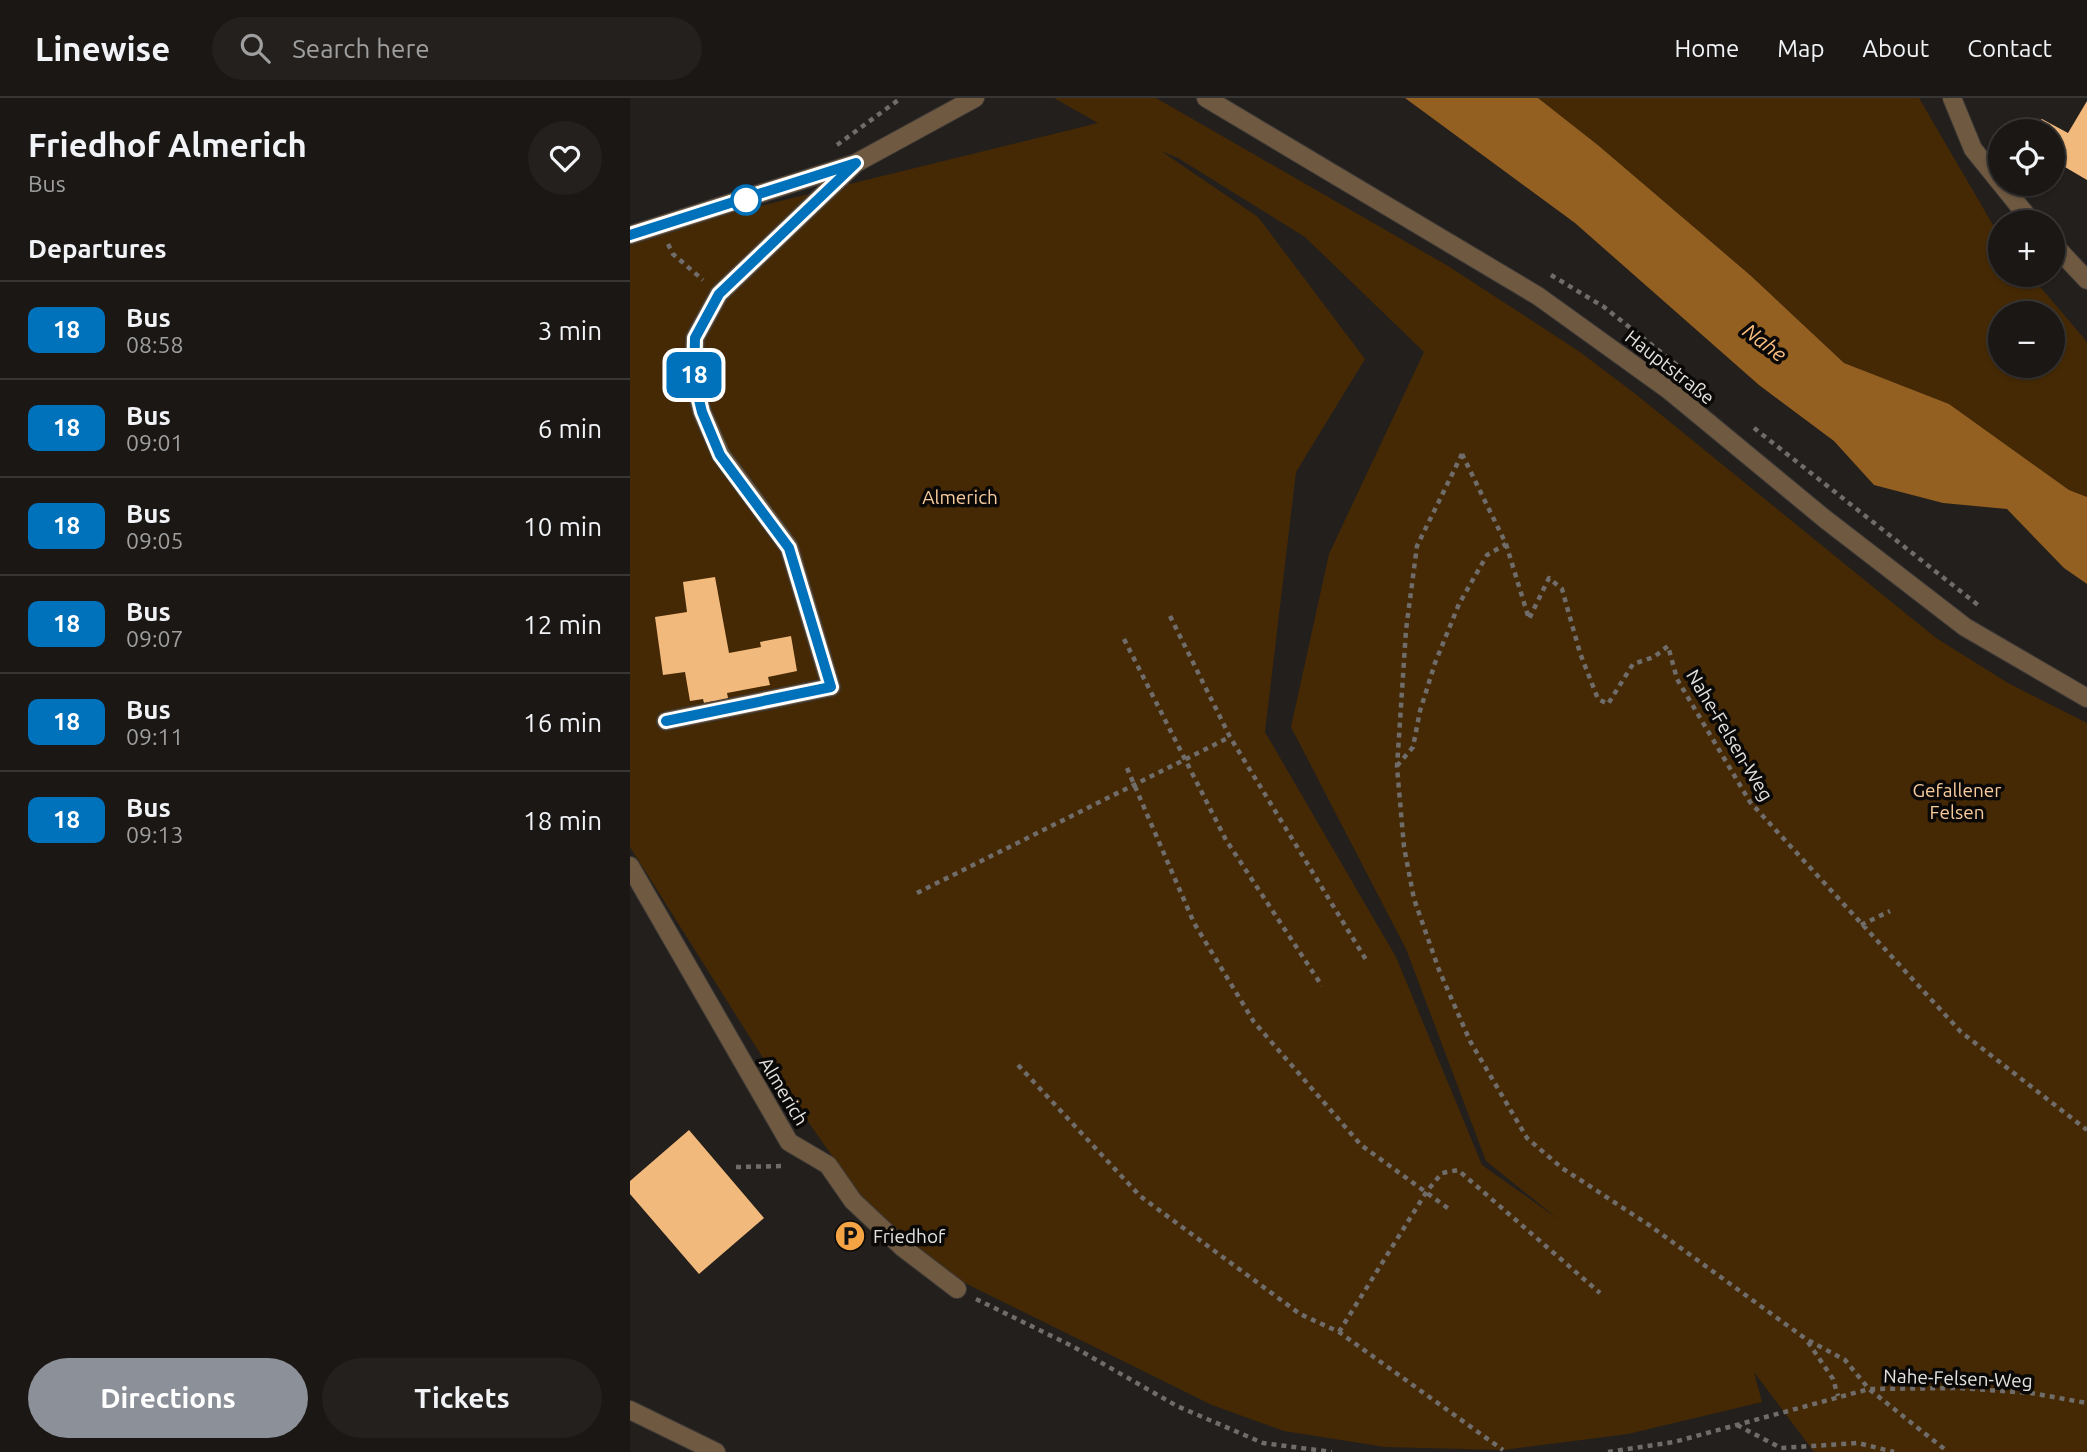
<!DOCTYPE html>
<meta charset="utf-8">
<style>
:root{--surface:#1a1715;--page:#23201e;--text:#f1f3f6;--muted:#9f9fa0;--line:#383634;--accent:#8c9099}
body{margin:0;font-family:Ubuntu,sans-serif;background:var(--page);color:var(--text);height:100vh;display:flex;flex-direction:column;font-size:26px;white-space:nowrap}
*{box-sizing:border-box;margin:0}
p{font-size:23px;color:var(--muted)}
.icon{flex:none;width:38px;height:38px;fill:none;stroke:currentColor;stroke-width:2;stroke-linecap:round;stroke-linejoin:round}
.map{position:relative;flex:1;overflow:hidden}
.side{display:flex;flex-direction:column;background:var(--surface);width:630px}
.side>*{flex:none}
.badge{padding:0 14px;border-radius:10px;font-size:24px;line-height:46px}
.controls{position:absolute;left:1358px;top:21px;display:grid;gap:14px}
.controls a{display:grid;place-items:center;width:77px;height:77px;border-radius:50%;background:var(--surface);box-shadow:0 2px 5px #0004,0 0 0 2px var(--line);font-size:35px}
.map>.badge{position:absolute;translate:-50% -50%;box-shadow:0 0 0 4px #fff}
h2{padding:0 28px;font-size:26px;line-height:63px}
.round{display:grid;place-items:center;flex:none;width:74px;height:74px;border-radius:37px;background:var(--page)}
.summary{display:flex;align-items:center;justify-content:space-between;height:119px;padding:0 28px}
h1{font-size:33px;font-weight:600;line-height:52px}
.button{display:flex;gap:14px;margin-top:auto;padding:14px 28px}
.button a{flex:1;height:80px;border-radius:42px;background:var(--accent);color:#fff;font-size:28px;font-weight:600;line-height:80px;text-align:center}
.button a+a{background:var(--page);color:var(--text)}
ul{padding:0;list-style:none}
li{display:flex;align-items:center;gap:21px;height:98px;padding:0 28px;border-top:2px solid var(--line)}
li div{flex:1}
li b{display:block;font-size:26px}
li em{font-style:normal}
li .badge{min-width:77px;font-weight:700;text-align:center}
header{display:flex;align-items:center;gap:42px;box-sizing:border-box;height:98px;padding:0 35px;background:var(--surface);border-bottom:2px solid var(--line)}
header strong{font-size:33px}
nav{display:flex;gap:38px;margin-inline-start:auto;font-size:24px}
.search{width:490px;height:63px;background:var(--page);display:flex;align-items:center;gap:18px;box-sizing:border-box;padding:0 24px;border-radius:38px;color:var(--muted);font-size:26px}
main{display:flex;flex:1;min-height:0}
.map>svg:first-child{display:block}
</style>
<header>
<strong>Linewise</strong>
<div class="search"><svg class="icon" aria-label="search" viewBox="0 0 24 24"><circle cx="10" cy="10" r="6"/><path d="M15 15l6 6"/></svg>Search here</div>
<nav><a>Home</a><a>Map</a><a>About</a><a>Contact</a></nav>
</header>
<main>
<section class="side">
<div class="summary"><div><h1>Friedhof Almerich</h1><p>Bus</p></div><a class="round"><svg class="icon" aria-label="heart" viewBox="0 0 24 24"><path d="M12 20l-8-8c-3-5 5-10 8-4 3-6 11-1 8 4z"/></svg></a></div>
<h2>Departures</h2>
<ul>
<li><span class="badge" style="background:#0072bc;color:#fff">18</span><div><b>Bus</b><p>08:58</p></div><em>3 min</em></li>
<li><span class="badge" style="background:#0072bc;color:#fff">18</span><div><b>Bus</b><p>09:01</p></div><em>6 min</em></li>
<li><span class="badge" style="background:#0072bc;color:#fff">18</span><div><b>Bus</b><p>09:05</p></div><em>10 min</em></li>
<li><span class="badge" style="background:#0072bc;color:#fff">18</span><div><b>Bus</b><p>09:07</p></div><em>12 min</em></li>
<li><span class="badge" style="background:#0072bc;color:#fff">18</span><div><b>Bus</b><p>09:11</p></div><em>16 min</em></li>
<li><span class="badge" style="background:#0072bc;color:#fff">18</span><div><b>Bus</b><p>09:13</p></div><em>18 min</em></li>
</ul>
<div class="button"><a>Directions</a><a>Tickets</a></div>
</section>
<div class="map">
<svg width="1457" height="1354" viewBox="0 0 1457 1354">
<rect width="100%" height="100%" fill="#231f1c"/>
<path fill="#452905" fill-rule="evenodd" d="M424,0H526L818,168L950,254L1008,298L1306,540L1378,585L1457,625V1354H1184L1124,1274L1132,1304L998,1336L873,1352L755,1349L654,1333L582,1307L331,1183L275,1141L229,1096L133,960L0,749V140L468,25ZM531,53L548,60L675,139L794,254L699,456L661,629L776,851L856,1063L928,1121L852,1067L766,859L635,634L666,374L735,261L628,119Z
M908,0H1289L1370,139V177H1400L1457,244V399L1439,392L1319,306L1214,265L1120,177L969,48ZM1370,215H1423V268H1370Z"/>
<path fill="#946021" d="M775,0H908L969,48L1120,177L1214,265L1319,306L1439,392L1457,399V486L1434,470L1377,411L1313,405L1244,387L1204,343L1129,287L945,125Z"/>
<path fill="#f2b97c" d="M1457,3V82L1423,62V33H1395L1412,21L1438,35Z
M85,479L99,555L131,549L130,544L161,538L167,573L138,579L140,587L97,595L99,605L85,608L84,603L74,605L73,601L60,603L55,574L33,577L25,519L57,514L53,484Z
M59,1032L134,1120L69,1176L0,1096V1083Z"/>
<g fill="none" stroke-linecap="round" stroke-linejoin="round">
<g stroke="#3e3a37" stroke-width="20">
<path id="minor" d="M576,0L908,198L1040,293L1195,421L1335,529L1457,600
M1322,0L1343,51L1402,124
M0,137L226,65L345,0
M1423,146L1457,182
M36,623L201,589L159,449L91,357L72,314L64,281L65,240L89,196L226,65
M0,768L159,1044L198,1067L223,1103L272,1149L327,1191
M0,1312L86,1354"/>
</g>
<path stroke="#6f6c69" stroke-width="4.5" stroke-dasharray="5 5" stroke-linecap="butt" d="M207,47L271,0
M38,146L43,156L73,182
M921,177L974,209L1047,267
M1124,330L1348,507
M832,356L787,448L776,532L767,669L774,749L784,801L809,872L840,943L897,1040L932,1070L1019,1127L1176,1241L1215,1262L1239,1291L1318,1354
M832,356L876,446L899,521L919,480L932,491L950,555L968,601L978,606L1003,566L1024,559L1038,548L1047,581L1120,704L1331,934L1457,1032
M540,518L600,639L738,865
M494,541L596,742L692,888
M767,668L783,649L790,613L805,565L829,506L857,457L876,446
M497,670L564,825L624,924L731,1047L819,1111
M287,795L600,639
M1231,827L1260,813
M388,967L510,1098L670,1216L709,1234L873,1352
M106,1069L155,1068
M346,1201L442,1248L547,1308L633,1345L702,1354
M709,1234L797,1093L812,1075L828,1072L970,1195
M1178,1244L1203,1281L1208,1298
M1107,1327L1151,1350L1228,1345L1264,1354
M978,1354L1044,1344L1239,1291L1329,1290L1401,1295L1457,1305"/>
<use href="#minor" stroke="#6f5941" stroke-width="18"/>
</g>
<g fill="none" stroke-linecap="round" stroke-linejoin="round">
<g stroke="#fff" stroke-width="16">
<path id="line" d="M0,137L226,65L89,196L65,240L64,281L72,314L90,357L159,450L201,589L36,623"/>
</g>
<use href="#line" stroke="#0072bc" stroke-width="10"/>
</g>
<defs>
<g id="parking-disc" transform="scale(1.575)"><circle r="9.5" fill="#f4a444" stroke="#0b0908"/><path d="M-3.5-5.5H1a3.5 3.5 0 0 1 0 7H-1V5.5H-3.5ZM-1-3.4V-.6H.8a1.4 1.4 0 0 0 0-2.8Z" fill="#111"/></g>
</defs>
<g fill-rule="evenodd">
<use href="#parking-disc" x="220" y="1138"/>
</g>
<circle fill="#fff" stroke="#0072bc" stroke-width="3.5" cx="116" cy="102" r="14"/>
<g text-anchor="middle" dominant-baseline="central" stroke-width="7" stroke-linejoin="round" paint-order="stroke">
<g font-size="19" fill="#e4e2df" stroke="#0b0908">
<text transform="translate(1040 269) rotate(38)">Hauptstraße</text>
<text transform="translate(1100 637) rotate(59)">Nahe-Felsen-Weg</text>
<text transform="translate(154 993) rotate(59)">Almerich</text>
<text transform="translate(1328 1280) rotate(2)">Nahe-Felsen-Weg</text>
</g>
<g font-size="19" fill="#f8cb9d" stroke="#0b0908">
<text x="330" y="399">Almerich</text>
<text x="1327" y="692">Gefallener<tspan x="1327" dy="22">Felsen</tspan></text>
</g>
<g font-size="19" fill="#e4e2df" stroke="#0b0908" text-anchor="start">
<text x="243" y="1138">Friedhof</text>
</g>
<g font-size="21" font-style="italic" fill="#f9bd7e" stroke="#0b0908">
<text transform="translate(1135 244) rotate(37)">Nahe</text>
</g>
</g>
</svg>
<div class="controls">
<a><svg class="icon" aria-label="locate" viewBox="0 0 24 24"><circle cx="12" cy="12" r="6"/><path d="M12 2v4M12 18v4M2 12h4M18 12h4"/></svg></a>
<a>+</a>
<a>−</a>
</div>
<b class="badge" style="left:64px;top:277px;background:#0072bc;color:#fff">18</b>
</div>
</main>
